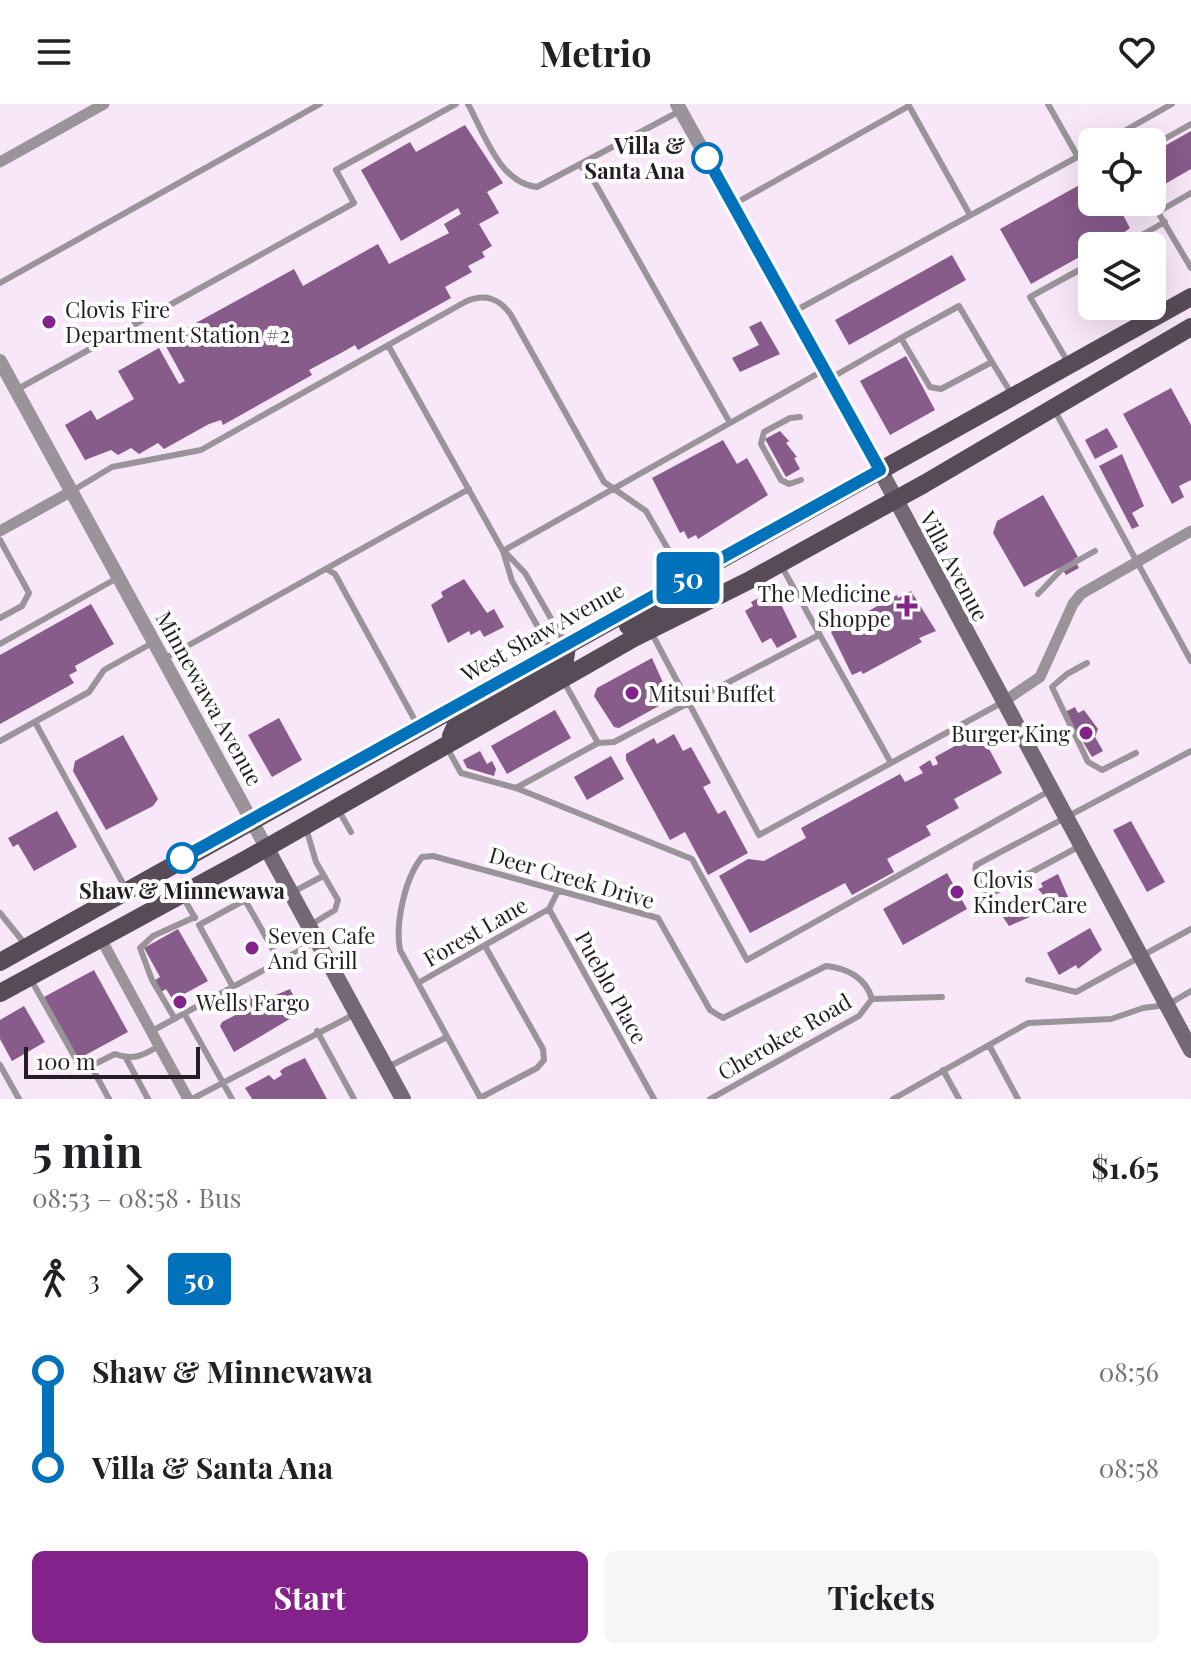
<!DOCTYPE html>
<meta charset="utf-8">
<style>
:root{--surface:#fff;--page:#f6f6f6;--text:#202124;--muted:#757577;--accent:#84228c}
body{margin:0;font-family:"Playfair Display",serif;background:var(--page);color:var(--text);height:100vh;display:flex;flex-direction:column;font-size:30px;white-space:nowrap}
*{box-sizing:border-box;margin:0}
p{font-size:26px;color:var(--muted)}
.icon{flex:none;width:44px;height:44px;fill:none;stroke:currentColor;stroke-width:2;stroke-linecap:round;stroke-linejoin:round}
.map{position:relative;height:995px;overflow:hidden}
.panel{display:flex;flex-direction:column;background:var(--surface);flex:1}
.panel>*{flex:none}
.badge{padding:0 16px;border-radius:6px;font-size:28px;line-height:52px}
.controls{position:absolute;left:1078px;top:24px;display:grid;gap:16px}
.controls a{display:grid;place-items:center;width:88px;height:88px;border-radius:12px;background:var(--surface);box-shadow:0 8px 32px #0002;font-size:40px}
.scale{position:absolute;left:24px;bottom:20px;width:176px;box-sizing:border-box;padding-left:8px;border:4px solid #241e24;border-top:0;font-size:22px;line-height:28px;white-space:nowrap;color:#241e24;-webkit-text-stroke:6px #fff;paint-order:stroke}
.map>.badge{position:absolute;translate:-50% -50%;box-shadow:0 0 0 4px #fff}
.legs{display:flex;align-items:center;gap:12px;height:88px;padding:0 32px;font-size:26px}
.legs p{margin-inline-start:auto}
.overview{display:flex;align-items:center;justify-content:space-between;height:136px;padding:0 32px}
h1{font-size:44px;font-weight:700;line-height:60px}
.primary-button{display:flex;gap:16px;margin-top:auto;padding:16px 32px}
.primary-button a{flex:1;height:92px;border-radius:12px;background:var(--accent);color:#fff;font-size:32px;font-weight:700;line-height:92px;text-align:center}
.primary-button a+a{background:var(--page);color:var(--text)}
ul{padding:0 32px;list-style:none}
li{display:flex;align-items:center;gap:28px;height:96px;font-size:30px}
li i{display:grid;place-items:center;width:12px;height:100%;margin:0 10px;background:currentColor}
li i::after{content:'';width:20px;height:20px;margin:-10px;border:6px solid;border-radius:50%;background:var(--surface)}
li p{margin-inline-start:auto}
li:first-child i{background:linear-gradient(#0000 50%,currentColor 0)}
li:last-child i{background:linear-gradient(currentColor 50%,#0000 0)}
header{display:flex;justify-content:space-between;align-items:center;height:104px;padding:0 32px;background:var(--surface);font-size:36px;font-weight:700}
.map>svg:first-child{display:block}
</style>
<header><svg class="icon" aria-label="menu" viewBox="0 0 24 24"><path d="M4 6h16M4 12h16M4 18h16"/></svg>Metrio<svg class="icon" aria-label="heart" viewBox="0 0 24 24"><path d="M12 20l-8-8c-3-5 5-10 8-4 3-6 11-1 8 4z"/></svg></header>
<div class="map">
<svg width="1191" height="995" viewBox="0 0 1191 995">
<rect width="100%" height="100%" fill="#f8e6f9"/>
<path fill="#875b8a" d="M465,21L503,79L487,88L499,109L479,120L492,142L482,148L485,153L468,162L472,168L445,183L451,194L358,246L355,241L341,249L309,266L312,271L223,321L221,316L209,320L164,345L158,339L139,350L131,344L118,351L111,346L85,356L65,321L91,306L97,316L134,295L118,267L159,244L179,280L185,277L163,237L294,165L303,182L378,140L389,160L449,129L444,120L461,110L458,104L401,137L361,66L410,38L416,48Z
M1191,27V65L1165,80L1152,56V49Z
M1092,74V98H1116L1130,124L1106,142H1092V146L1031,180L1000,125Z
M952,151L966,176L849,241L835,216Z
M761,217L780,250L740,268L732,254L759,241L749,223Z
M906,252L935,306L890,331L860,277Z
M1171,284L1191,321V376L1179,382L1184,393L1172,400L1123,310Z
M1107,324L1118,343L1095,355L1085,336Z
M780,327L789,337L786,339L797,353L794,354L800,365L786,373L765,335Z
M723,336L737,360L747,354L768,391L698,435L696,431L688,435L684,427L680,429L652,374Z
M1122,350L1144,402L1132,409L1139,422L1132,425L1099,362Z
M1043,391L1078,453L1074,455L1079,464L1066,471L1061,463L1024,483L993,429L997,417Z
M464,475L487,509L494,505L504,523L484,533L480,526L471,531L469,527L448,539L431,501L443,493L441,488Z
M774,486L797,533L777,544L771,534L762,539L745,507L753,502L751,498Z
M911,487L936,527L919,534L922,538L863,570L861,567L852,571L831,528L897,491L898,494Z
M91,500L114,540L75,562L77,567L69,571L74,579L0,620V551Z
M652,554L669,592L664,595L666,598L619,624L614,623L594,592L597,584Z
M1075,603L1078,609L1084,606L1098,625L1095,633L1103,647L1092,653L1065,608Z
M555,606L571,634L507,670L491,642Z
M279,614L302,656L272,673L248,631Z
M980,628L1002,669L954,695L959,704L926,722L931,731L887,755L894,768L852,791L845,779L750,829L719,772L748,755L764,757L806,734L801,724L900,670L905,678L923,669L919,663L930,656L933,662L938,660L935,653Z
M674,630L683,647L691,643L711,679L703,683L718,710L725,706L748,749L708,771L685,728L670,736L626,656V650L654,634L657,640Z
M123,631L158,695L153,702L106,726L73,667L75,657Z
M480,647L487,660L492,657L496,665L494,672L467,664L463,656Z
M611,652L624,675L587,696L574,673Z
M57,707L77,743L34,767L18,740L13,743L8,734Z
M1131,717L1165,778L1147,788L1113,726Z
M947,769L967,805L903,841L883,805Z
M1058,770L1069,795L1054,803L1038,785L1043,783L1041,779Z
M1025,800L1032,812L1009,822L1003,813Z
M1090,824L1102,846L1078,865L1076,861L1059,871L1047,849Z
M178,825L208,877L173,896L166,885L161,888L155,876L160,873L144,844Z
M94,866L128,928L78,955L44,893Z
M290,885L297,899L287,904L293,913L234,948L220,922L222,918L251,903L246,893L253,890L257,899Z
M24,902L45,938L12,957L0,935V916Z
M305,954L327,995H252L245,984L269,971L274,976L282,971L280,967L284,964Z"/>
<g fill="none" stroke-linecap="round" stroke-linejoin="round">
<path stroke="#9a939a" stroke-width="6" d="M468,0C484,29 500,80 537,83L680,7
M908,0L970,111
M1048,0L1078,53
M1105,38L1172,0
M1152,42L1191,20
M580,62L590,70L730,319
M1152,98L1191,164
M734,100L909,2
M1158,108L1191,89
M1122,142L1165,118
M0,179L320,0
M793,208L1092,45
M901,234L959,202L992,258
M388,241L503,447L512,477L552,548
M1069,260L1030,193L1092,159
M829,275L901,234L930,283L941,285L992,258L1011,289
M16,286L354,99L336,66L456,0
M1055,307L1191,557
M800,313L790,314L764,328L761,340L781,376L789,380L801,376
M72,387L112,363L201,346L465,198C485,189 499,194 511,211L604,378L646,407L684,473
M0,436L29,489L22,502L0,514
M503,447L824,266
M506,449L525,469L565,539
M782,463L891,659
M326,465L335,470L418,622
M1038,490L1061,466L1095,447
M651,528L759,731L1003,598
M0,540L119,473
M164,555L469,385
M1087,559L1067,570L1052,583L1088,658L1102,666L1136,649
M564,578L598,639
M35,618L126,785
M0,637L89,588L104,566L154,538
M446,642L461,669L516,684L692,755L747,856L1051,686
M516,684L598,639L614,638L819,531
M339,707L351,728
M306,724L316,758L338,796L335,806L312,820
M1080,742L991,790C981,786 974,771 976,761L1191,647
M558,787L549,805L654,995
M291,789L323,772
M183,793L195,814
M0,809L25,840
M30,874L77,957L91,962L115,950C133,957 144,951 159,942
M1028,876L1076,888L1191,825
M418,879L549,805
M233,883L199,821L245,796L280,858
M872,895L942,893
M184,909L232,995
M175,915L152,876L140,844L153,832L195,813
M152,927L317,837
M317,927L354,995
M989,941L1018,995
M126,954L148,995
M0,961L19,995
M91,962L109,995
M386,964L447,933
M943,966L959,995
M480,994L537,964L544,956L543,945L485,842
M192,995L353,911
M481,995L400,846C395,819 405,774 422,753L433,752L658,814L710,906L723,914L826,862C847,864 866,874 872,895
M710,995L859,912L872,895
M893,995L1028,919L1111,915L1143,904L1167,901L1191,887"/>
<path stroke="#9a939a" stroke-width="11" d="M0,58L104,0
M0,427L72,387
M1003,598L1040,573L1073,500L1081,490L1191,427
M101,835L188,995"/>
<path stroke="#9a939a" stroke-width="14" d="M677,0L880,366
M0,257L266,743"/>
<path stroke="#736873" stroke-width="16" d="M880,366L1191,946
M266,743L403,995"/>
<path stroke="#574b57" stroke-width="18" d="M628,522L678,495L686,476
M451,632L456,621L560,561L565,556L567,542
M0,858L1191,193
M0,889L245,756L634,534L752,475L924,380L1191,223"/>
</g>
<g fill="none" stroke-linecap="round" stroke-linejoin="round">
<g stroke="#fff" stroke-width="18">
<path id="line-1" d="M182,754L880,366L707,54"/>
</g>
<use href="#line-1" stroke="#0072bc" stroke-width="12"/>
</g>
<g fill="#fff" stroke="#0072bc" stroke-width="4">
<circle cx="707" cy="54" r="14"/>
<circle cx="182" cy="754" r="14"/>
</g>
<g fill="#84228c" stroke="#fff" stroke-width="3">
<circle cx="49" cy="218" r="8"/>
<path d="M903 490h8v8h8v8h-8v8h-8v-8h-8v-8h8z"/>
<circle cx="632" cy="589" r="8"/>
<circle cx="1086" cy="629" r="8"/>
<circle cx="957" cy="788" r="8"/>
<circle cx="252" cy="844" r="8"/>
<circle cx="180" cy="898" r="8"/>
</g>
<g text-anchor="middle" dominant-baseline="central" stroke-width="8" stroke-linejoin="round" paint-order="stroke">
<g font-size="22" font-weight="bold" fill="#241e24" stroke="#fff" text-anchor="end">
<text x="685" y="41">Villa &amp;<tspan x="685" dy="25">Santa Ana</tspan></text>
<text x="182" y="786" text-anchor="middle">Shaw &amp; Minnewawa</text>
</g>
<g font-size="22" fill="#241e24" stroke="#fff" text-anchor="start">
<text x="65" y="205">Clovis Fire<tspan x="65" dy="25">Department Station #2</tspan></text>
<text x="891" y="489" text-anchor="end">The Medicine<tspan x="891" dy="25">Shoppe</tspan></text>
<text x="648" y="589">Mitsui Buffet</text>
<text x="1070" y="629" text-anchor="end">Burger King</text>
<text x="973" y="775">Clovis<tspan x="973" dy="25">KinderCare</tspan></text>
<text x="268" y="831">Seven Cafe<tspan x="268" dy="25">And Grill</tspan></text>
<text x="196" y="898">Wells Fargo</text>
</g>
<g font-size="22" fill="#241e24" stroke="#fff">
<text transform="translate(955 462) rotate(62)">Villa Avenue</text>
<text transform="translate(542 527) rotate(-29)">West Shaw Avenue</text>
<text transform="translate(210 594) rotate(61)">Minnewawa Avenue</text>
<text transform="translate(572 773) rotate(16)">Deer Creek Drive</text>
<text transform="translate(475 827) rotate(-30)">Forest Lane</text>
<text transform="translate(612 883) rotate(61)">Pueblo Place</text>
<text transform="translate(784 932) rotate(-30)">Cherokee Road</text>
</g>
</g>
</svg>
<div class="controls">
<a><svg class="icon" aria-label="locate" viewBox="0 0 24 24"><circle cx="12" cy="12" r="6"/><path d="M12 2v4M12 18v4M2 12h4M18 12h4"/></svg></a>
<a><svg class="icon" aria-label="layers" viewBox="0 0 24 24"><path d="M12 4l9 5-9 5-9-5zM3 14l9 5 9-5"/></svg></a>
</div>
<div class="scale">100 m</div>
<b class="badge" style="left:688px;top:474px;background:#0072bc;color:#fff">50</b>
</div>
<section class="panel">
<div class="overview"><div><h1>5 min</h1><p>08:53 – 08:58 · Bus</p></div><b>$1.65</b></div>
<div class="legs"><svg class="icon" aria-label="walk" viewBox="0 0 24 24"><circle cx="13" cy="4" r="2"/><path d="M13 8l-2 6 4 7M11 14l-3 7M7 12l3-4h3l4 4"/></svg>3<svg class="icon" aria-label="forward" viewBox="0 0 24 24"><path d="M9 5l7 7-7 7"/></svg><b class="badge" style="background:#0072bc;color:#fff">50</b></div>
<ul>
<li><i style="color:#0072bc"></i><b>Shaw &amp; Minnewawa</b><p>08:56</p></li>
<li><i style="color:#0072bc"></i><b>Villa &amp; Santa Ana</b><p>08:58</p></li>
</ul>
<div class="primary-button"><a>Start</a><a>Tickets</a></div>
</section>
